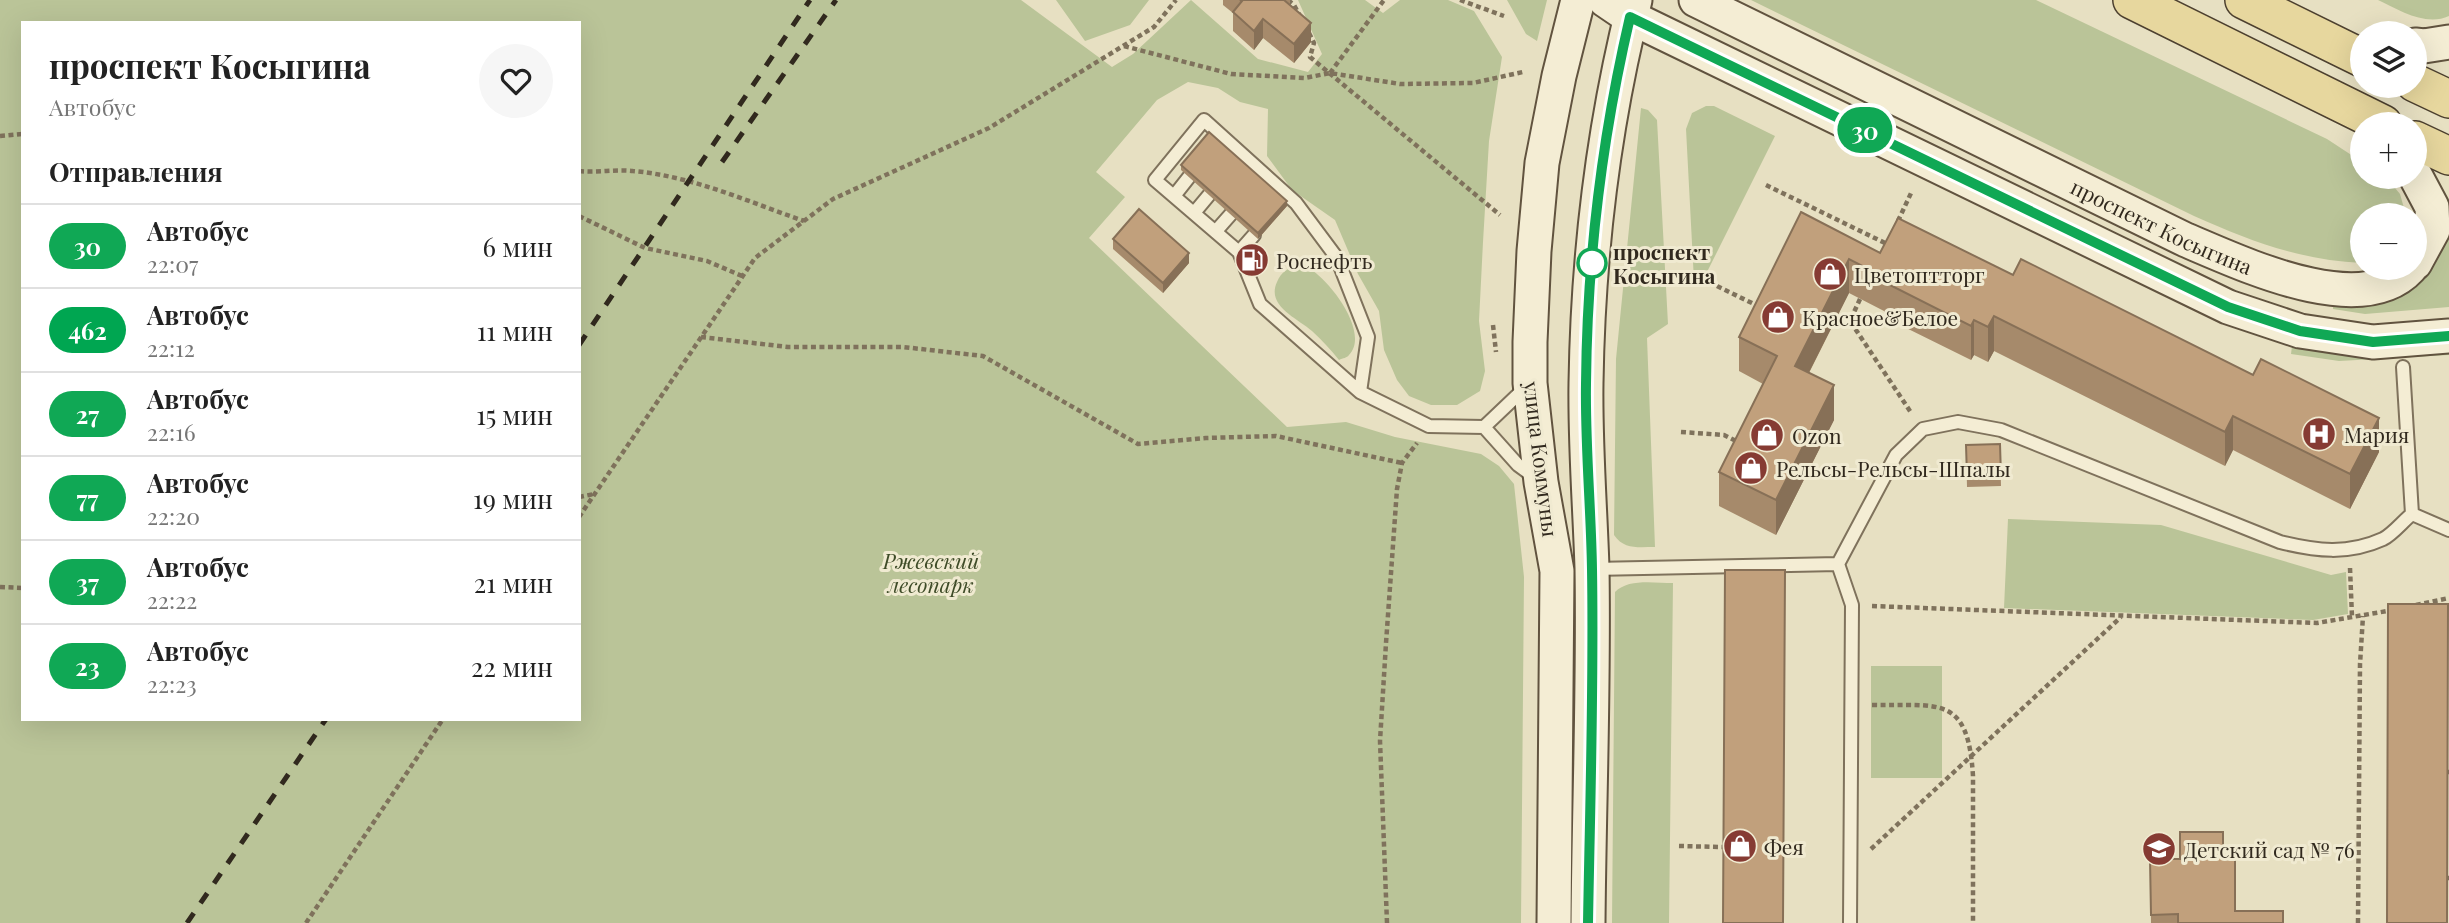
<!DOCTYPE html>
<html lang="ru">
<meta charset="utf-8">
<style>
:root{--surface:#fff;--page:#f6f6f6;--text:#222;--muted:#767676;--line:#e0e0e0}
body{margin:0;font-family:"Playfair Display",serif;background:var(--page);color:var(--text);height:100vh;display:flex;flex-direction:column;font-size:26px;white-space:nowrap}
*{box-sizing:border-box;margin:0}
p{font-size:23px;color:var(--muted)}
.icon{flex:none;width:38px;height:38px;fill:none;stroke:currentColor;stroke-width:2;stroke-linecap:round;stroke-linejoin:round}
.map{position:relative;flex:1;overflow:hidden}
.panel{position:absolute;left:21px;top:21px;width:560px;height:700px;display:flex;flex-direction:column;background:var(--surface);border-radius:0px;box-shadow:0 7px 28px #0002}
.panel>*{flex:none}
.badge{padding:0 14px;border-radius:23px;font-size:24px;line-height:46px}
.controls{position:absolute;left:2350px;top:21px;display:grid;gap:14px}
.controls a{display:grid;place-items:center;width:77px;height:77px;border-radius:50%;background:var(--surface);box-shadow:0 7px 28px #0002;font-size:35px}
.map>.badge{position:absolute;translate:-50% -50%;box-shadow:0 0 0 4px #fff}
h2{padding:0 28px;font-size:26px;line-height:63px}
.round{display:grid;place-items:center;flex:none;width:74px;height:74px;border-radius:37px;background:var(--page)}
.headline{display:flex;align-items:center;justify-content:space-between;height:119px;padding:0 28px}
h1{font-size:33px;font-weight:700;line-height:52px}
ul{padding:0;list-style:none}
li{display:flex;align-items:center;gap:21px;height:84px;padding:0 28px;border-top:2px solid var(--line)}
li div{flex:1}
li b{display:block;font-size:26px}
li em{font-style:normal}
li .badge{min-width:77px;font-weight:700;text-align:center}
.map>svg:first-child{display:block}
</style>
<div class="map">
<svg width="2449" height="923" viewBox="0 0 2449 923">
<rect width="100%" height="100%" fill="#e7e0c2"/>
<path fill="#bac498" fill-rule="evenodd" d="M0,0H1021L1112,67L1133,54L1191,0L1258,59L1308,72L1322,54L1298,0H1365L1383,13L1400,0H1448L1474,11L1502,57L1489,141L1483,242L1479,321L1485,371L1480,391L1457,405H1431L1409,396L1397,380L1384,350L1379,311L1358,274L1335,220L1292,190L1267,156L1268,109L1240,102L1218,88L1188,82L1157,100L1096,172L1125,197L1089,238L1287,427L1346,422L1395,437L1481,454L1499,466L1514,484L1524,577L1521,923H0ZM23,23H579V719H23Z
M1056,0H1149L1130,25L1085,41Z
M1507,0H1547L1537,41L1526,34Z
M1751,0H2036L2327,139L2362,162V177H2386L2400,194L2406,215H2362V263C2300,260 2250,241 2194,216Z
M2378,0H2449V16C2426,27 2399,10 2378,0Z
M1706,106H1714L1775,136L1702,282L1697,283L1694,281L1686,129L1692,113Z
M1641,108L1648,110L1657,120L1668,324L1647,338L1655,547C1639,547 1624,550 1614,535L1616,359Z
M2449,225V307L2365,314L2333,309V303C2353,304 2373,305 2393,299C2425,289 2445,256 2449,225Z
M1298,265C1303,267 1309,268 1313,271C1331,283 1370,333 1349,355C1347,358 1343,358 1339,360C1331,350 1322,340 1312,331C1297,318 1266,306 1277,282C1281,272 1288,268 1298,265Z
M2449,345V355L2339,361L2291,354L2292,346L2340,352Z
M2008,519L2161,525L2331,575L2346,572L2348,614L2313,620L2004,608Z
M1673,583L1669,923H1612L1615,592C1628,578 1655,583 1673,583Z
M1871,666H1942V778H1871Z"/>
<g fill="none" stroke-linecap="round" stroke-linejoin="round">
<g stroke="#7f725c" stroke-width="16">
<path id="lane" d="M1174,196L1189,177
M1194,213L1209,195
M1216,231L1231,214
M1239,252L1254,235
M1360,392L1368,337L1337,258L1296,203L1204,120L1155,180L1239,252L1260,304L1360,392L1429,426L1484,427L1525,388
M1484,427L1518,465L1536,478
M2412,514L2449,530
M1593,569L1838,564
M1850,923L1852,605L1838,564L1896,455L1923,429L1958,422L2001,430L2280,542C2316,551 2348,555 2383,539C2393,534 2403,521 2412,514L2403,367"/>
</g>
<g stroke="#61533f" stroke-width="37">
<g id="secondary">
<path d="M1605,0L1630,17L2228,307L2300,331L2373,342L2449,336"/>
<path id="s1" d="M1696,0L2186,240C2241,263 2361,321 2410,268"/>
<path d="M2415,45L2424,46L2449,42"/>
<path d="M2415,175L2432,207L2433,230L2415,263"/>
<path d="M1554,923L1557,571L1541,482L1530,383V342L1534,251L1542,163L1559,76L1578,0"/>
<path d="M1588,923C1589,805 1594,686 1592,568C1590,506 1585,444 1586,383C1588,252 1603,127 1635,0"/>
</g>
</g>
<g stroke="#4d402f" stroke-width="40">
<path id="primary" d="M2132,0L2383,124
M2244,0L2362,58
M2415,83L2449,99
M2415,140L2449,156"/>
</g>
<path stroke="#7f725c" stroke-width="4.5" stroke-dasharray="5 3.5" stroke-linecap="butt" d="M1288,0L1294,5L1300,16
M1460,0L1504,16
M1309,33L1314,43L1310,57L1500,215
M1124,46L1231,74L1305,78L1330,73L1400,84L1473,83L1523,72
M1330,73L1384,0
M0,136L23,134
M579,171C597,173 615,169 633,171C692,176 749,202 804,221
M1766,185L1887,244
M579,216L645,248L707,261L742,276
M1898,221L1912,191
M1717,286L1758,306
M1860,299L1850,321L1912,414
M1493,325L1496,352
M701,337L788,347H903L983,356L1138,444L1206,438L1276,436L1402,463
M1681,432L1724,435L1738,442
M579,497L594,494
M579,517L755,258L833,199L989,128L1154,27L1176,0
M2350,568L2352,617
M0,587L23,588
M2416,605L2449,598
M1872,606L2317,623L2393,610
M1872,705C1939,706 1968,694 1973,776V923
M2447,772H2449
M1679,846L1723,847
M1871,849L2121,617
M2447,878H2449
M306,923L443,719
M1387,923L1380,741L1386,643L1397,489L1402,463L1417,443
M2358,923L2360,664L2363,616"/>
<use href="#lane" stroke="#f4edd4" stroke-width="12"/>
<use href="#secondary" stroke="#f4edd4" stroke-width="33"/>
<use href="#primary" stroke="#e7d79e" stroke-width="37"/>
<path stroke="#31291e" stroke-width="5" stroke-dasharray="12 12" stroke-linecap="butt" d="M722,162L836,0
M579,345L810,0
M187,923L326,719"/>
</g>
<path fill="#a68a6b" d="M1223,0H1290V5L1311,42L1294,63L1263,38L1254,50L1233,31V13L1223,5Z
M1181,165L1287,206L1258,239L1181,170Z
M1801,212L1880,253L2013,275L2379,452L2350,509L2233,450L2225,466L1994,351L1988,362L1974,355L1971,360L1884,317V311L1849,293L1809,373L1834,420L1776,535L1719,506V472L1763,384L1739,371V337Z
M1113,239L1189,263L1163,293L1113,249Z
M2000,444L2001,486L1967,487L1966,445Z
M2223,857L2235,911L2283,923H2151L2150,859Z"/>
<path fill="#877057" d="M1263,19V38L1254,50V31Z
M1311,23V42L1294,63V44Z
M1287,201V206L1258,239V233Z
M1189,253V263L1163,293V283Z
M1849,259V293L1795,400V366Z
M1994,316V351L1988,362V327Z
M1974,320V355L1971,360V326Z
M1834,385V420L1776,535V500Z
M2233,416V450L2225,466V432Z
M2379,418V452L2350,509V474Z"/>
<path fill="#c1a07c" stroke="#877057" stroke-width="2" d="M1240,0H1284L1311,23L1294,44L1263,19L1254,31L1233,12L1242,1Z
M1209,132L1287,201L1258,233L1181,165Z
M1139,209L1189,253L1163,283L1113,239Z
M1801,212L1880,253L1898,218L2013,275L2021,259L2253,375L2261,359L2379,418L2350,474L2233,416L2225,432L1994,316L1988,327L1974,320L1971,326L1884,282L1886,278L1849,259L1795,366L1834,385L1776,500L1719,472L1777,356L1739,337Z
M2000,444L2001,476L1967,477L1966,445Z
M1725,570H1785L1783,923H1723Z
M2388,604H2448L2447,923H2387Z
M2180,832H2223V857H2235V911H2283V923H2178V914L2151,915L2150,859H2180Z"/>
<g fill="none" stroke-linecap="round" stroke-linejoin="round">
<g stroke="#fff" stroke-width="16">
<path id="line" d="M1588,923C1590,805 1594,687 1592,569C1591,507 1585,445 1586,384C1587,260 1602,137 1630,17L2228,307L2300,331L2373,342L2449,336"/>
</g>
<use href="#line" stroke="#10a855" stroke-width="10"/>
</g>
<defs>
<g id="fuel-disc" transform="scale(1.75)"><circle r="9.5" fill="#863b33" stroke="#f0ead1"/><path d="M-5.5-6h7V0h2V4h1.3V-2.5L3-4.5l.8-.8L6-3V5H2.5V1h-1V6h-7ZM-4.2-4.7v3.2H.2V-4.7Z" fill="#fff"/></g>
<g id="shop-disc" transform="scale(1.75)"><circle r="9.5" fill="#863b33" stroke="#f0ead1"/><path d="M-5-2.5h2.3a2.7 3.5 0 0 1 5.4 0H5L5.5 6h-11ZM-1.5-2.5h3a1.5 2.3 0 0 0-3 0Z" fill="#fff"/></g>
<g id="hospital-disc" transform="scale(1.75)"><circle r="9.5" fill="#863b33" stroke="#f0ead1"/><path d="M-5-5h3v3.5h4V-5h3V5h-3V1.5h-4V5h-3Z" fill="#fff"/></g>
<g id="school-disc" transform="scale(1.75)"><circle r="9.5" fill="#863b33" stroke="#f0ead1"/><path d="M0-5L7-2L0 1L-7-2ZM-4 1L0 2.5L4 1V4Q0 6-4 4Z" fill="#fff"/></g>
</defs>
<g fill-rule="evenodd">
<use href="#fuel-disc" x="1252" y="260"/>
<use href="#shop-disc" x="1830" y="274"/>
<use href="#shop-disc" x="1778" y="317"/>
<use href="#hospital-disc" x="2319" y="434"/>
<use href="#shop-disc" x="1767" y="435"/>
<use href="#shop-disc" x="1751" y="468"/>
<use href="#shop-disc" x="1740" y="846"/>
<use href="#school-disc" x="2159" y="849"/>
</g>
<circle fill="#fff" stroke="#10a855" stroke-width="3.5" cx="1592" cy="263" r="14"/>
<g text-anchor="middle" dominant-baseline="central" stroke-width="6" stroke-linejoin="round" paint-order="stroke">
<g font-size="21" fill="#31291e" stroke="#f0ead1">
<text stroke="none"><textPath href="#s1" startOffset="518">проспект Косыгина</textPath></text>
<text transform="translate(1542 459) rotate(83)">улица Коммуны</text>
</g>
<g font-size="21" font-weight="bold" fill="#31291e" stroke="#f0ead1" text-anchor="start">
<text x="1613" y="251">проспект<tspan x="1613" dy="24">Косыгина</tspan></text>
</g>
<g font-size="21" fill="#31291e" stroke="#f0ead1" text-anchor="start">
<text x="1276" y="260">Роснефть</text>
<text x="1854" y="274">Цветоптторг</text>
<text x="1802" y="317">Красное&amp;Белое</text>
<text x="2344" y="434">Мария</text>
<text x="1792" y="435">Ozon</text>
<text x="1776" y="468">Рельсы-Рельсы-Шпалы</text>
<text x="1764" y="846">Фея</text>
<text x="2184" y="849">Детский сад № 76</text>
</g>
<g font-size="21" font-style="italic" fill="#3e4b27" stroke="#f0ead1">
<text x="931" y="560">Ржевский<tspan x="931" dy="24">лесопарк</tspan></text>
</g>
</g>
</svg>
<div class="controls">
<a><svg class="icon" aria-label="layers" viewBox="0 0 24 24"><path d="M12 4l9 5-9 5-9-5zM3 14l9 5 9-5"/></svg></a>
<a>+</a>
<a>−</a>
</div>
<b class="badge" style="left:1865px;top:130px;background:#10a855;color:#fff">30</b>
<section class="panel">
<div class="headline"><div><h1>проспект Косыгина</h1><p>Автобус</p></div><a class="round"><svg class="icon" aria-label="heart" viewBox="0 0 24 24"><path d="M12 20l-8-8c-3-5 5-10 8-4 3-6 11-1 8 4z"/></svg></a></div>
<h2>Отправления</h2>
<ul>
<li><span class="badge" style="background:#10a855;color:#fff">30</span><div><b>Автобус</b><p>22:07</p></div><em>6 мин</em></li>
<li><span class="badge" style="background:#00a651;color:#fff">462</span><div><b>Автобус</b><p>22:12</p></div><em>11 мин</em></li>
<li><span class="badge" style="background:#10a855;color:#fff">27</span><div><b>Автобус</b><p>22:16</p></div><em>15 мин</em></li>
<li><span class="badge" style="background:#10a855;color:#fff">77</span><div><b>Автобус</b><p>22:20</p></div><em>19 мин</em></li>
<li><span class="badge" style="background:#10a855;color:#fff">37</span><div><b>Автобус</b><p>22:22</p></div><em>21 мин</em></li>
<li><span class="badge" style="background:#10a855;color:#fff">23</span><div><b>Автобус</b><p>22:23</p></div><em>22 мин</em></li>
</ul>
</section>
</div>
